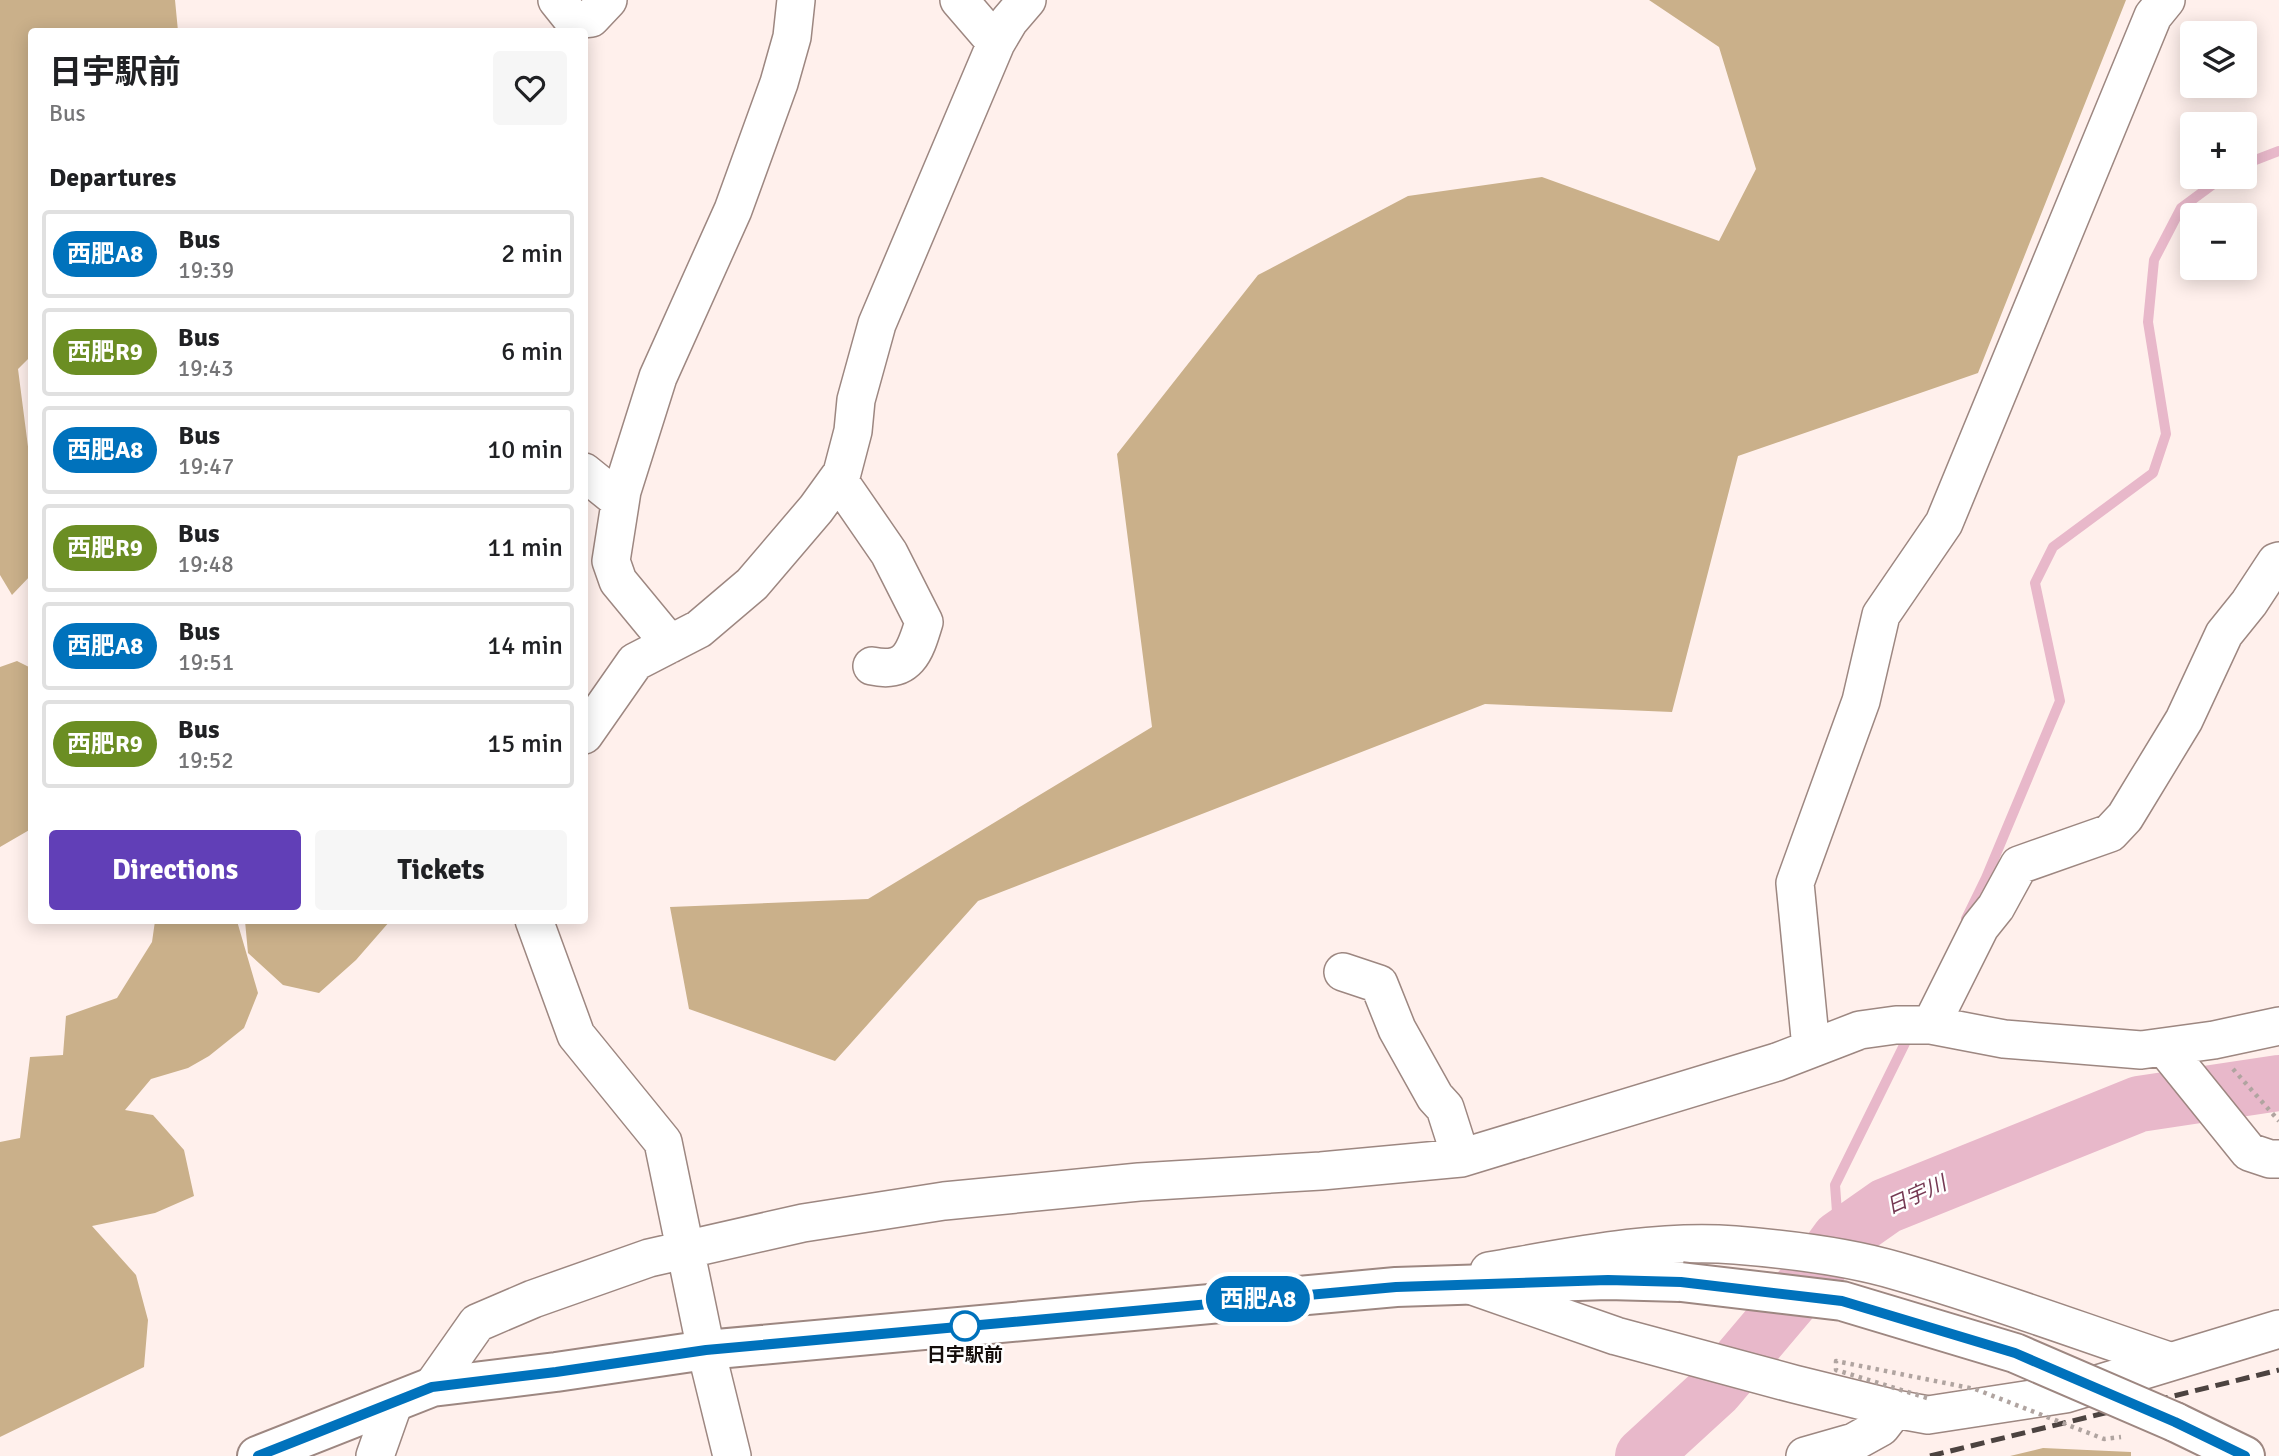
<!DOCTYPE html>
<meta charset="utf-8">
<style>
:root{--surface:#fff;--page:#f6f6f6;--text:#202124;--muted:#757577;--line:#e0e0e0;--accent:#613fb7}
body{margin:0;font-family:Signika,"Noto Sans JP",sans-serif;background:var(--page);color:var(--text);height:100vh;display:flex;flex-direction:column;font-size:26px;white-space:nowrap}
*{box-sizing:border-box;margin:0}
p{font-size:23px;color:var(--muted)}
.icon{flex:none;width:38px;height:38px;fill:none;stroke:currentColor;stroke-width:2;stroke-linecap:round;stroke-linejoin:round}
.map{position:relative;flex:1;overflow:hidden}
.side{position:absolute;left:28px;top:28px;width:560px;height:896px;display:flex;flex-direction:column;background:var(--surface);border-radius:7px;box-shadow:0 4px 18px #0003}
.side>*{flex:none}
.badge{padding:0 14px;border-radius:23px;font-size:24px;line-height:46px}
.fabs{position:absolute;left:2180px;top:21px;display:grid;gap:14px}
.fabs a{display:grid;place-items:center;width:77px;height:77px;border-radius:7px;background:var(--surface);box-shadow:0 4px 18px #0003;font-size:35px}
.map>.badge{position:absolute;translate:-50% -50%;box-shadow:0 0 0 4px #fff}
h2{padding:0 21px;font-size:26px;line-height:63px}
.round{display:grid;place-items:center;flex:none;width:74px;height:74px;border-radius:7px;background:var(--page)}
.summary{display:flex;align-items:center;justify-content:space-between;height:119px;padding:0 21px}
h1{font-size:33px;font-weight:700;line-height:52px}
.cta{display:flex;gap:14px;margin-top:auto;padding:14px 21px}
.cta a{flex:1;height:80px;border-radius:7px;background:var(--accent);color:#fff;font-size:28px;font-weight:700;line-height:80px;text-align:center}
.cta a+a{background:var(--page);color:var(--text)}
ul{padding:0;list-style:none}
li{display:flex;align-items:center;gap:21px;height:88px;margin:0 14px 10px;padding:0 7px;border:4px solid var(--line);border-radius:7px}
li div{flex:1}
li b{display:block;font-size:26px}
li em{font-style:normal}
li .badge{min-width:77px;font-weight:700;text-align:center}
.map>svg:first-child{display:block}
</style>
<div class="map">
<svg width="2279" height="1456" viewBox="0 0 2279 1456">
<rect width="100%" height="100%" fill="#fff0ec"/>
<path fill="#cab08a" d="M0,0H175L178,31L32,32V355L18,369L31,470L32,574L12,595L0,575Z
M1649,0H2126L1978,373L1738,456L1672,712L1485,704L978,901L835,1061L689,1009L670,907L868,899L1152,727L1117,454L1258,275L1408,196L1542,177L1719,241L1756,169L1719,47Z
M17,661L31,668V829L0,847V667Z
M155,921H237L258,993L244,1028L209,1056L188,1068L151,1079L125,1110L153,1115L184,1150L194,1196L155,1213L92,1226L136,1275L148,1320L144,1367L0,1437V1142L20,1138L30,1057L63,1055L66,1016L117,998L152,942Z
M245,921V920L390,921L356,960L319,993L283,985L248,953Z
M2043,1448L2131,1452V1456H2010Z"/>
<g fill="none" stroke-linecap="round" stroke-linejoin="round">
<path stroke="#e8b8ca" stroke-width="10" d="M2245,164L2279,151
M1966,919L1986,878L2060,701L2035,583L2053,547L2153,473L2166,434L2148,322L2154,260L2181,208L2223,177
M1839,1239L1835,1185L1910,1033"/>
<path stroke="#e8b8ca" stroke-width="56" d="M1643,1456L1716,1389L1815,1272L1839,1239L1886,1206L2139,1104L2279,1083"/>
<g stroke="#9d8781" stroke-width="40">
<path id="minor" d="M557,0L573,20L591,18L608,0
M959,0L996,43
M584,472L620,501
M838,479L889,553L924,622C915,652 908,674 872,666
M670,644L618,581L611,561L622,491L658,377L733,210L779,83L792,37L796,0
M584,735L635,662L699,629L752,584L816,509L842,473L853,431L856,400L877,324L996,43L1009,21L1027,0
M534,920L576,1035L663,1142L706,1350L732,1456
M1343,972L1379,984L1397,1029L1435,1097L1445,1108L1461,1158
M1931,1025L1980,927L1996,907L2019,865L2110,833L2125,817L2184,720L2224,634L2249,603L2276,562L2279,561
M1811,1048L1795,883L1861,701L1881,615L1944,523L2153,16L2166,0
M2165,1048L2249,1152L2270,1159H2279
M1489,1271C1570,1257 1652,1239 1735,1245C1785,1249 1850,1257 1897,1271C1989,1297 2079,1331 2169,1361
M1473,1286L1616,1336L1794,1384L1895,1409L1928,1415L2065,1394L2279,1329
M432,1387L477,1323L533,1299L649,1258L803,1223L944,1201L1139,1182L1321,1171L1461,1158L1777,1062L1860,1030L1896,1025H1931L2004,1039L2141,1050L2214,1040L2279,1026
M375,1456L394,1402
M1805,1456L1854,1442L1881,1427L1895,1409"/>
</g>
<g stroke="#9d8781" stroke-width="42">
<path id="highway" d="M2175,1422L2245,1456
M257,1456L432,1387L556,1372L706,1350L1396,1287L1608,1280L1681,1282"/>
</g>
<path stroke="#b0a4a0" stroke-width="4.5" stroke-dasharray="3.5 5" stroke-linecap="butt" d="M2233,1069L2279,1121"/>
<use href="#minor" stroke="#fff" stroke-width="37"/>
<use href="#highway" stroke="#fff" stroke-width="38"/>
<path stroke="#4c4340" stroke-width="5" stroke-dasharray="14 7" stroke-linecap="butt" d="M1930,1456L2279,1370"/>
<g stroke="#9d8781" stroke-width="42" stroke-linecap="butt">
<path id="highway-bridge" d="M1681,1282L1842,1301L2015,1353L2175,1422"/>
</g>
<path stroke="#b0a4a0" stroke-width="4.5" stroke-dasharray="3.5 5" stroke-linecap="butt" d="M1927,1398L1836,1370V1361L1975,1389L2104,1439L2121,1437"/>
<use href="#highway-bridge" stroke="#fff" stroke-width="38"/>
</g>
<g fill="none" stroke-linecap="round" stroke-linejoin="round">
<g stroke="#fff" stroke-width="16">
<path id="line" d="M258,1456L432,1387L556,1372L706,1350L1396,1287L1608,1280L1681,1282L1842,1301L2015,1353L2175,1422L2245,1456"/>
</g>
<use href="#line" stroke="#0072bc" stroke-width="10"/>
</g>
<circle fill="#fff" stroke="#0072bc" stroke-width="3.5" cx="965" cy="1326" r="14"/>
<g text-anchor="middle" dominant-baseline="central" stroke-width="5" stroke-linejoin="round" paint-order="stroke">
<g font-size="19" font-weight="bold" fill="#140d0a" stroke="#fff">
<text x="965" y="1355">日宇駅前</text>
</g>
<g font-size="21" font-style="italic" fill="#763a54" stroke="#fff">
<text transform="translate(1916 1195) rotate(-24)">日宇川</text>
</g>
</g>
</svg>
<div class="fabs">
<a><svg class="icon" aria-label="layers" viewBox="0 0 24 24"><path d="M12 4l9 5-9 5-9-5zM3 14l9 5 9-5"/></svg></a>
<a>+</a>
<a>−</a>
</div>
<b class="badge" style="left:1258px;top:1299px;background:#0072bc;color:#fff">西肥A8</b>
<section class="side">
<div class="summary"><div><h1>日宇駅前</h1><p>Bus</p></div><a class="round"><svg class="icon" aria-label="heart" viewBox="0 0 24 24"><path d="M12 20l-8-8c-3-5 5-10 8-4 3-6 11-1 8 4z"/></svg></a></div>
<h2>Departures</h2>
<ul>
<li><span class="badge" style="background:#0072bc;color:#fff">西肥A8</span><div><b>Bus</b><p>19:39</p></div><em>2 min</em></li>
<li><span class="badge" style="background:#6b8e23;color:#fff">西肥R9</span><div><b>Bus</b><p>19:43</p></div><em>6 min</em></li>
<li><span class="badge" style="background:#0072bc;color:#fff">西肥A8</span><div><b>Bus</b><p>19:47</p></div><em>10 min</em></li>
<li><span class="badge" style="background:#6b8e23;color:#fff">西肥R9</span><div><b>Bus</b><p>19:48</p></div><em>11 min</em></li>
<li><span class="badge" style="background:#0072bc;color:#fff">西肥A8</span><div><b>Bus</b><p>19:51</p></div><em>14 min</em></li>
<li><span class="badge" style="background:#6b8e23;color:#fff">西肥R9</span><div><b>Bus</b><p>19:52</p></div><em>15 min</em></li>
</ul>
<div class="cta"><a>Directions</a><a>Tickets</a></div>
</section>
</div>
